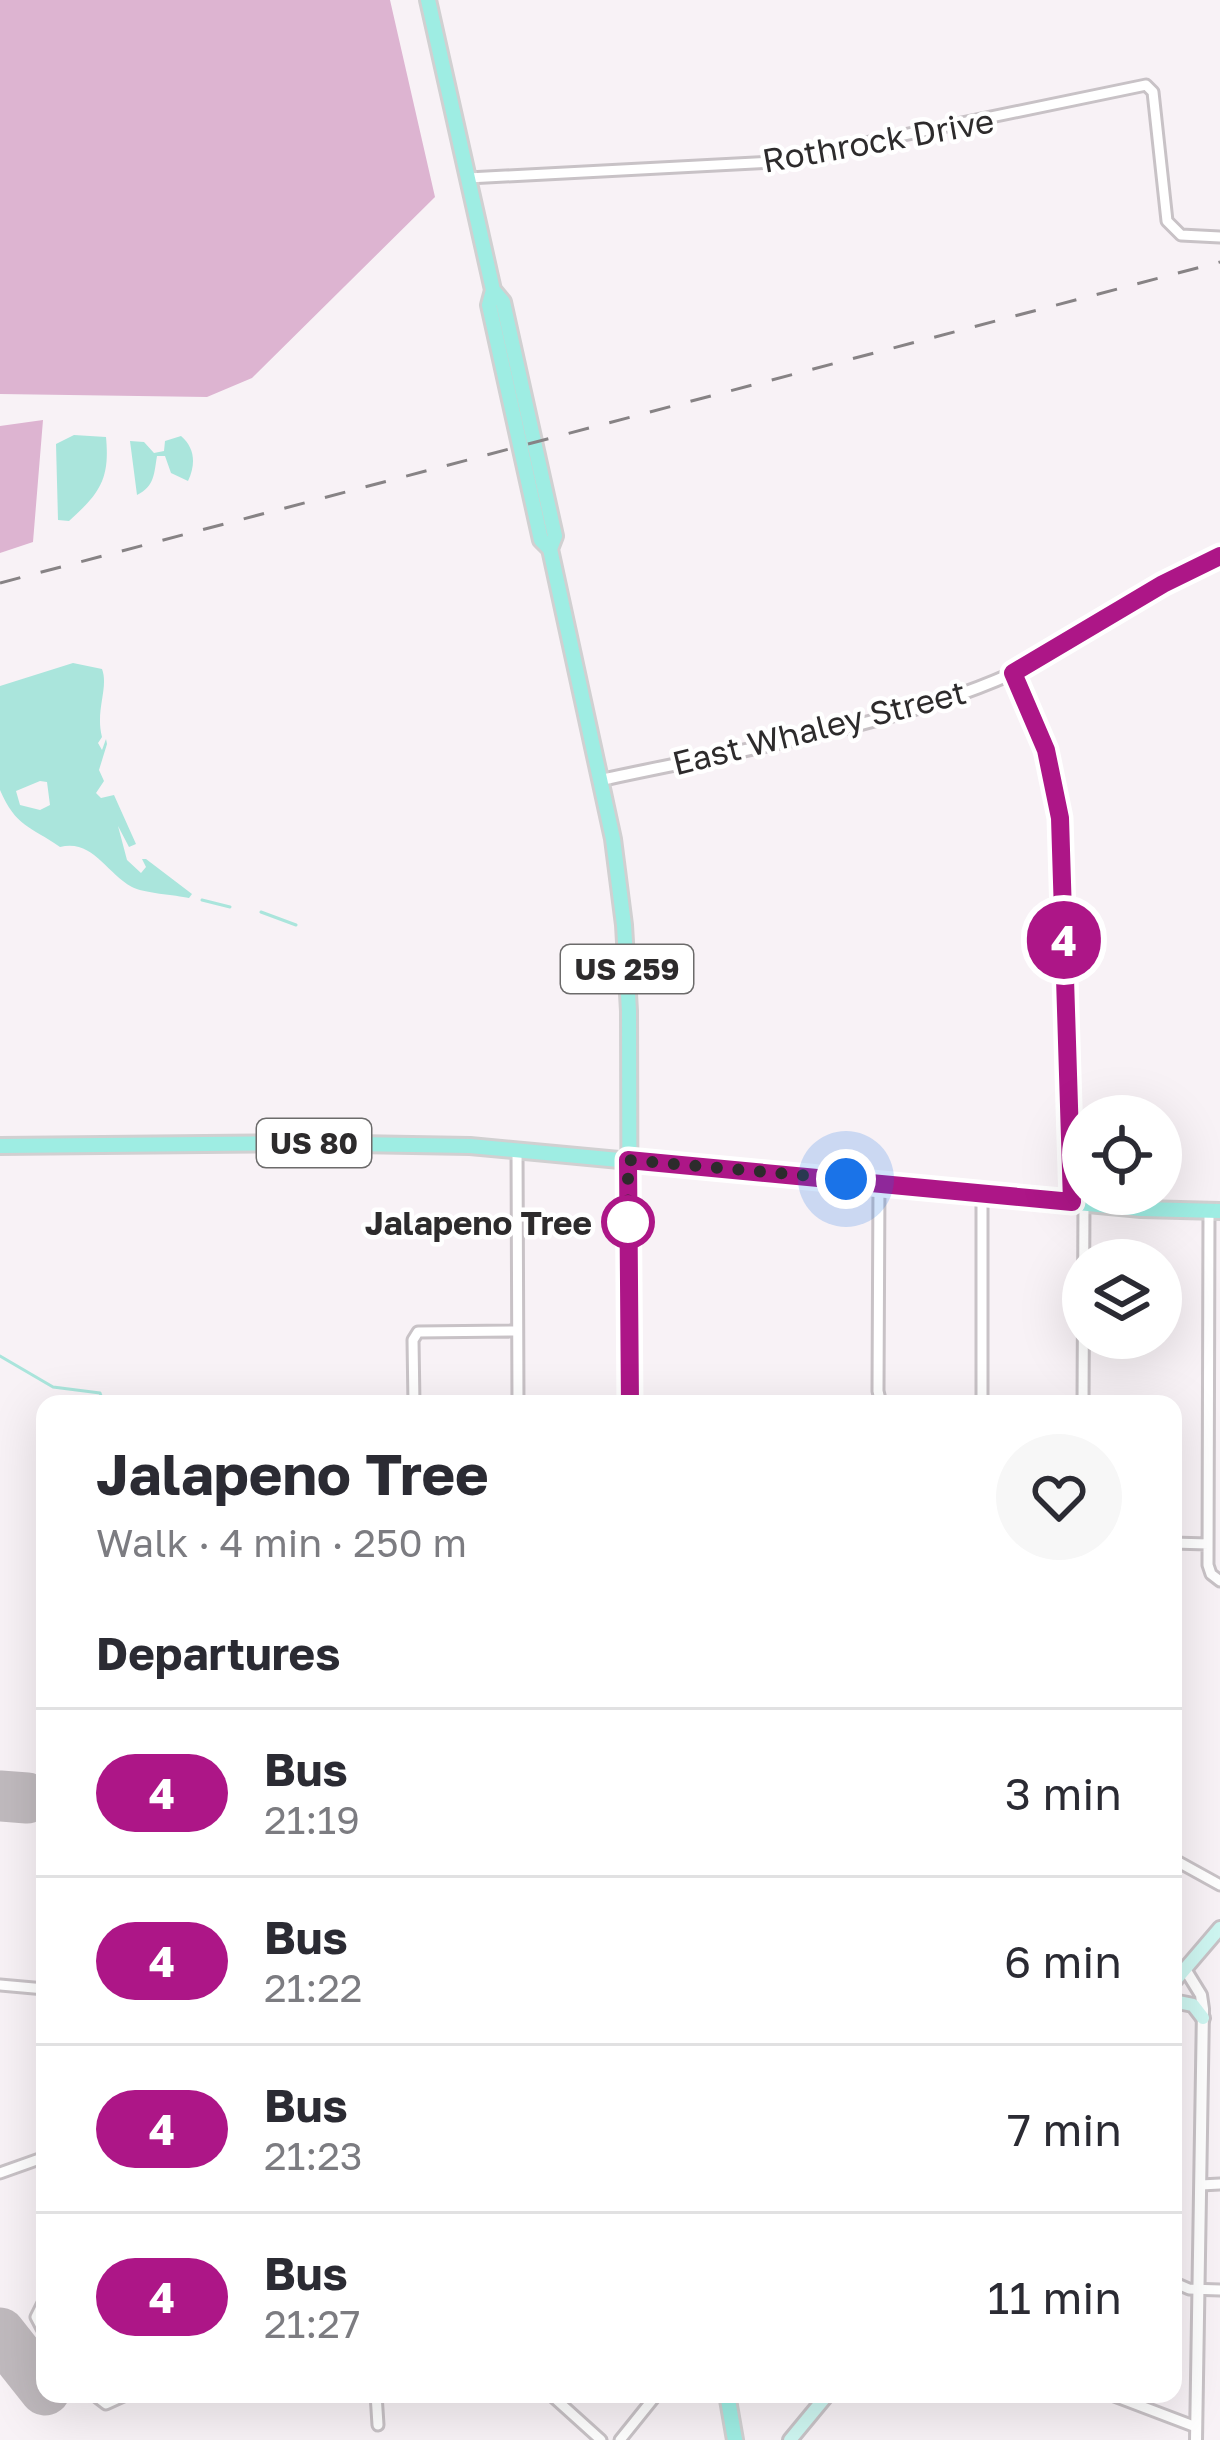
<!DOCTYPE html>
<meta charset="utf-8">
<style>
:root{--surface:#fff;--page:#f7f7f7;--text:#2b2b33;--muted:#7c7c81;--line:#e1e1e2}
body{margin:0;font-family:"Golos Text",sans-serif;background:var(--page);color:var(--text);height:100vh;display:flex;flex-direction:column;font-size:45px;white-space:nowrap}
*{box-sizing:border-box;margin:0}
p{font-size:39px;color:var(--muted)}
.icon{flex:none;width:66px;height:66px;fill:none;stroke:currentColor;stroke-width:2;stroke-linecap:round;stroke-linejoin:round}
.map{position:relative;flex:1;overflow:hidden}
.sheet{position:absolute;left:36px;top:1395px;width:1146px;height:1008px;display:flex;flex-direction:column;background:var(--surface);border-radius:24px;box-shadow:0 12px 48px #0002}
.sheet>*{flex:none}
.badge{padding:0 24px;border-radius:39px;font-size:42px;line-height:78px}
.buttons{position:absolute;left:1062px;top:1095px;display:grid;gap:24px}
.buttons a{display:grid;place-items:center;width:120px;height:120px;border-radius:50%;background:var(--surface);box-shadow:0 12px 48px #0002;font-size:60px}
.you{position:absolute;width:60px;height:60px;margin:-30px;border:9px solid #fff;border-radius:50%;background:#1a73e8;box-shadow:0 0 0 18px #1a73e833}
.map>.badge{position:absolute;translate:-50% -50%;box-shadow:0 0 0 6px #fff}
h2{padding:0 60px;font-size:45px;line-height:108px}
.round{display:grid;place-items:center;flex:none;width:126px;height:126px;border-radius:63px;background:var(--page)}
.overview{display:flex;align-items:center;justify-content:space-between;height:204px;padding:0 60px}
h1{font-size:57px;font-weight:700;line-height:90px}
ul{padding:0;list-style:none}
li{display:flex;align-items:center;gap:36px;height:168px;padding:0 60px;border-top:3px solid var(--line)}
li div{flex:1}
li b{display:block;font-size:45px}
li em{font-style:normal}
li .badge{min-width:132px;font-weight:700;text-align:center}
.map>svg:first-child{display:block}
</style>
<div class="map">
<svg width="1220" height="2440" viewBox="0 0 1220 2440">
<rect width="100%" height="100%" fill="#f8f2f6"/>
<path fill="#ddb4d1" d="M0,0H390L435,197L252,378L207,397L0,394Z
M43,420L33,542L0,553V426Z"/>
<path fill="#aae5dc" fill-rule="evenodd" d="M74,435L106,437C110,479 100,493 69,521L58,520L56,444Z
M181,436C195,448 196,464 188,481L171,473L165,456H157C154,473 155,486 137,495L130,441L144,442L154,453L164,451L165,441Z
M73,663L102,669C109,688 95,710 102,737L98,743L102,750L106,739L107,744L99,770L104,781L96,793L101,798L114,795L136,844L129,847L118,826L127,860L141,873L146,867L142,859H146L192,894L189,898C176,895 142,893 132,887C106,873 93,839 60,847C30,826 16,827 0,790V686ZM40,781L47,782L50,805L40,810L20,805L16,791Z"/>
<g fill="none" stroke-linecap="round" stroke-linejoin="round">
<path stroke="#aae5dc" stroke-width="3" d="M202,900L230,907
M261,912L296,925
M0,1356L53,1387L100,1393L104,1404"/>
<path stroke="#c0babe" stroke-width="51" d="M0,1796L27,1798
M0,2333L45,2390"/>
<g stroke="#c8c2c6" stroke-width="15">
<path id="minor" d="M468,178L773,162L1146,85L1153,92L1167,221L1181,235L1220,237
M1013,673L1049,760L1060,818L1072,1202
M517,1149L518,1404
M879,1183L878,1391L881,1404
M982,1193V1404
M1209,1211L1208,1565L1211,1574L1220,1581
M414,1404L413,1340L418,1332L517,1331
M1083,1404L1084,1203
M1173,1543L1208,1544
M1173,1859L1220,1885
M0,1985L45,1989
M0,2173L45,2157
M1201,2185L1220,2184
M1173,2282L1189,2289L1220,2290
M45,2299L36,2317L45,2334
M93,2394L106,2404L128,2394
M376,2394L378,2425
M550,2394L601,2440
M1109,2394L1196,2427
M620,2440L657,2394"/>
</g>
<g stroke="#c8c2c6" stroke-width="16">
<path id="tertiary" d="M601,780C732,751 890,728 1011,674C1084,641 1147,589 1220,556
M1185,1969L1201,1995L1203,2009L1196,2440"/>
</g>
<g stroke="#c8c2c6" stroke-width="18">
<path id="secondary" d="M1173,1983L1220,1928
M1173,2001L1193,2005L1203,2018
M790,2440L828,2394"/>
</g>
<g stroke="#d1d0d1" stroke-width="20">
<path id="primary" d="M428,0L493,290L489,305L541,540L550,549L613,839L624,925L629,1011L630,1404
M493,290L503,302L555,536L550,549
M0,1146L297,1143L470,1146L1141,1209L1220,1211
M727,2394L735,2440"/>
</g>
<use href="#minor" stroke="#fff" stroke-width="9"/>
<use href="#tertiary" stroke="#fff" stroke-width="10"/>
<use href="#secondary" stroke="#cef6f1" stroke-width="12"/>
<use href="#primary" stroke="#9eede3" stroke-width="14"/>
<path stroke="#878385" stroke-width="3" stroke-dasharray="21 21" stroke-linecap="butt" d="M0,583L1220,262"/>
</g>
<g fill="none" stroke-linecap="round" stroke-linejoin="round">
<g stroke="#fff" stroke-width="27">
<path id="line" d="M630,1404L628,1160L1072,1202L1060,818L1046,750L1013,673L1163,584L1220,556"/>
</g>
<use href="#line" stroke="#ad1687" stroke-width="18"/>
<path stroke="#2d2b2c" stroke-width="12" stroke-dasharray="0 21.6" d="M628,1222V1160L846,1179"/>
</g>
<circle fill="#fff" stroke="#ad1687" stroke-width="6" cx="628" cy="1222" r="24"/>
<g text-anchor="middle" dominant-baseline="central" stroke-width="9" stroke-linejoin="round" paint-order="stroke">
<g fill="#fff" stroke="#6c6b6b" stroke-width="3">
<rect x="561" y="945" width="132" height="48" rx="9"/>
<rect x="257" y="1119" width="114" height="48" rx="9"/>
</g>
<g font-size="30" font-weight="bold" fill="#2d2b2c">
<text x="627" y="969">US 259</text>
<text x="314" y="1143">US 80</text>
</g>
<g font-size="33" fill="#2d2b2c" stroke="#fff">
<text transform="translate(878 140) rotate(-10)">Rothrock Drive</text>
<text transform="translate(819 727) rotate(-14)">East Whaley Street</text>
</g>
<g font-size="33" font-weight="bold" fill="#2d2b2c" stroke="#fff" text-anchor="end">
<text x="592" y="1222">Jalapeno Tree</text>
</g>
</g>
</svg>
<div class="buttons">
<a><svg class="icon" aria-label="locate" viewBox="0 0 24 24"><circle cx="12" cy="12" r="6"/><path d="M12 2v4M12 18v4M2 12h4M18 12h4"/></svg></a>
<a><svg class="icon" aria-label="layers" viewBox="0 0 24 24"><path d="M12 4l9 5-9 5-9-5zM3 14l9 5 9-5"/></svg></a>
</div>
<div class="you" style="left:846px;top:1179px"></div>
<b class="badge" style="left:1064px;top:940px;background:#ad1687;color:#fff">4</b>
<section class="sheet">
<div class="overview"><div><h1>Jalapeno Tree</h1><p>Walk · 4 min · 250 m</p></div><a class="round"><svg class="icon" aria-label="heart" viewBox="0 0 24 24"><path d="M12 20l-8-8c-3-5 5-10 8-4 3-6 11-1 8 4z"/></svg></a></div>
<h2>Departures</h2>
<ul>
<li><span class="badge" style="background:#ad1687;color:#fff">4</span><div><b>Bus</b><p>21:19</p></div><em>3 min</em></li>
<li><span class="badge" style="background:#ad1687;color:#fff">4</span><div><b>Bus</b><p>21:22</p></div><em>6 min</em></li>
<li><span class="badge" style="background:#ad1687;color:#fff">4</span><div><b>Bus</b><p>21:23</p></div><em>7 min</em></li>
<li><span class="badge" style="background:#ad1687;color:#fff">4</span><div><b>Bus</b><p>21:27</p></div><em>11 min</em></li>
</ul>
</section>
</div>
